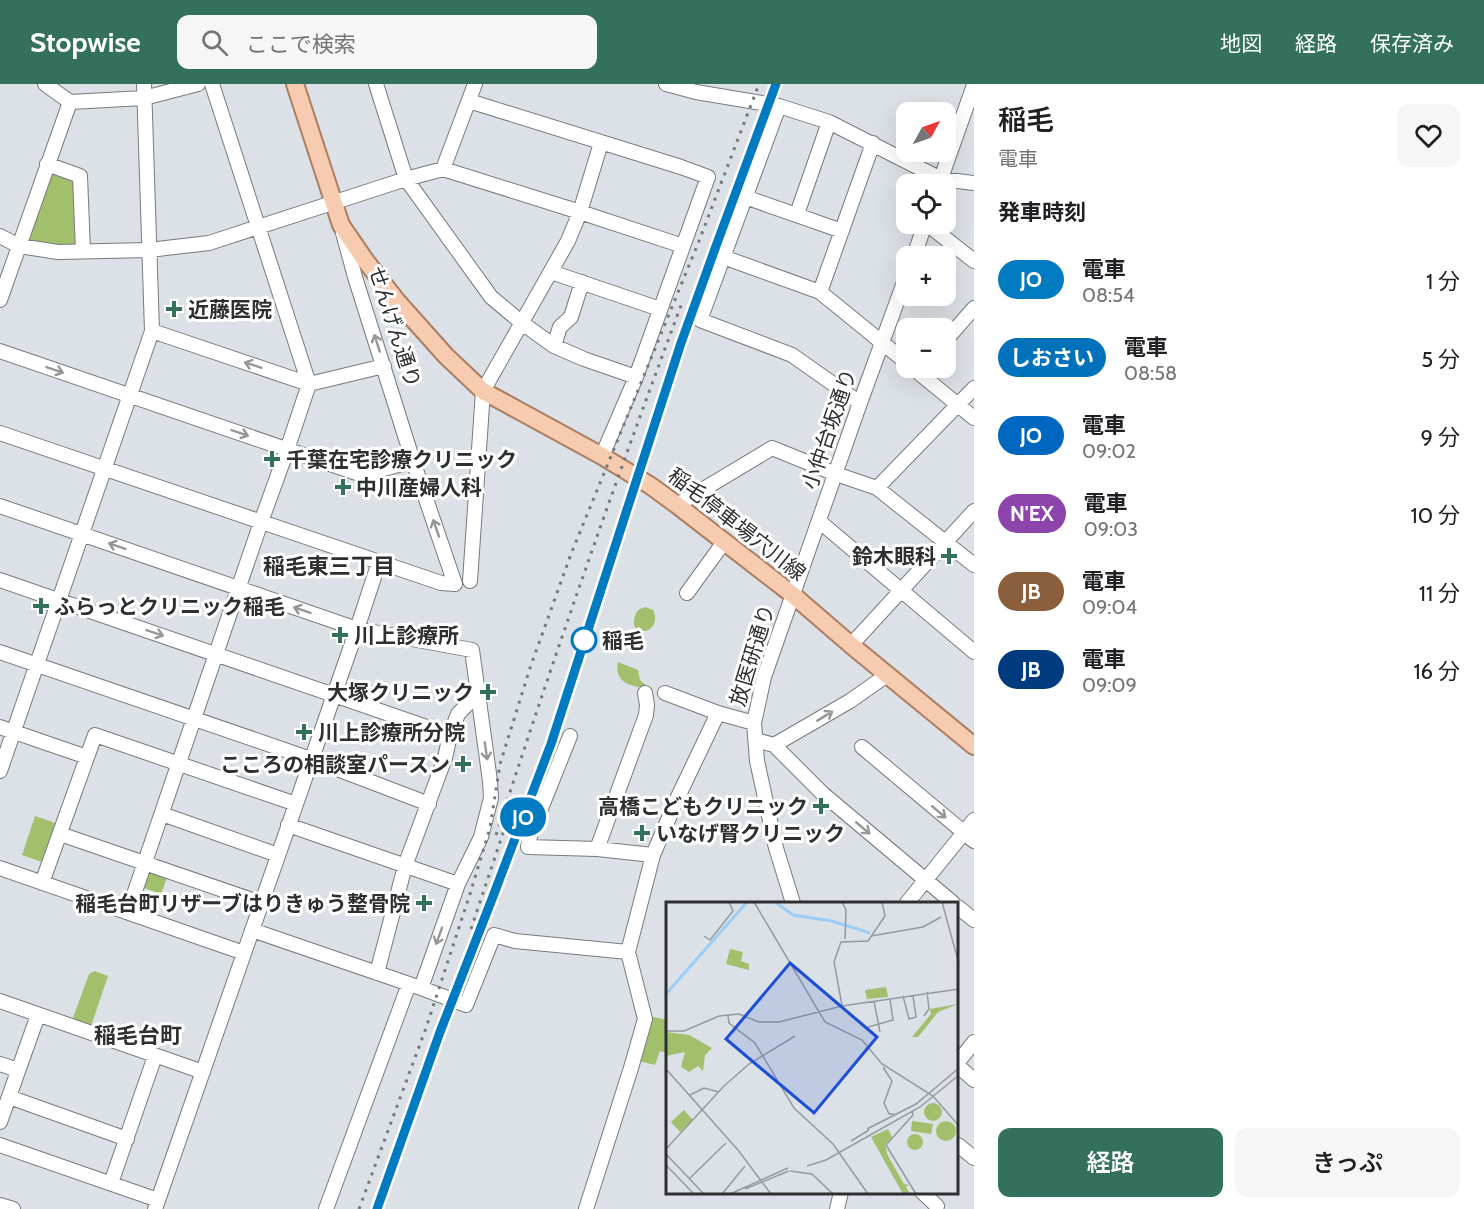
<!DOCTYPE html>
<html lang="ja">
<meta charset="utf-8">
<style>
:root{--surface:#fff;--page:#f6f6f6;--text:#202124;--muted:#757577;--accent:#33715d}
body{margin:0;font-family:Cabin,"Noto Sans JP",sans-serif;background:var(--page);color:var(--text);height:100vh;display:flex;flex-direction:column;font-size:22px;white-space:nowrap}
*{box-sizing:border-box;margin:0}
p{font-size:20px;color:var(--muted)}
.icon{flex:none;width:33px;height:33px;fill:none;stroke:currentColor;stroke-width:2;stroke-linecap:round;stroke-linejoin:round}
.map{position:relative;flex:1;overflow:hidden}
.sheet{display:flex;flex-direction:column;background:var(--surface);width:510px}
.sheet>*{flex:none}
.badge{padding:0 12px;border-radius:20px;font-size:21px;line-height:39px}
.needle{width:39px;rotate:50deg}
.fabs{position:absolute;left:896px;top:18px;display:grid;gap:12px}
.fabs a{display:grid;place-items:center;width:60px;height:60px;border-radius:12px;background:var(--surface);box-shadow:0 6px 24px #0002;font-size:30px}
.map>.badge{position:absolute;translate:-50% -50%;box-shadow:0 0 0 3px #fff}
h2{padding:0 24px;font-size:22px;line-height:54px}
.round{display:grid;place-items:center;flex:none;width:63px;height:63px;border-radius:12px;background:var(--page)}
.overview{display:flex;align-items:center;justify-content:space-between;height:102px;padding:0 24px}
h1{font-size:28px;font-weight:600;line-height:45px}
.cta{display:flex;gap:12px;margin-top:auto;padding:12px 24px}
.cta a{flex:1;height:69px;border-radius:12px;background:var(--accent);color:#fff;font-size:24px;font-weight:600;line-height:69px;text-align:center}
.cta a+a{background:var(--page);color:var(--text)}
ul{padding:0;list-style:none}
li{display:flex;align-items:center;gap:18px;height:78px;padding:0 24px}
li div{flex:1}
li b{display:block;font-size:22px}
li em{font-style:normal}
li .badge{min-width:66px;font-weight:700;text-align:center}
header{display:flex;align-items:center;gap:36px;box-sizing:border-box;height:84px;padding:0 30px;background:var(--accent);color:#fff}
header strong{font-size:28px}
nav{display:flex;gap:33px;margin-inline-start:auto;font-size:21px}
.search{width:420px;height:54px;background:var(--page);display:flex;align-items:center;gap:15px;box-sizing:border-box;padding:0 21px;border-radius:12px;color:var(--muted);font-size:22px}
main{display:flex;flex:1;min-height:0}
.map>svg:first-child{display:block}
</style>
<header>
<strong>Stopwise</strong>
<div class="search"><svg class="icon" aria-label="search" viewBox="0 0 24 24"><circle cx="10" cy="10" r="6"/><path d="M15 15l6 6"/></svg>ここで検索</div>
<nav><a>地図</a><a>経路</a><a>保存済み</a></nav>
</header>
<main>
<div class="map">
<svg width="974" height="1125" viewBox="0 0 974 1125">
<rect width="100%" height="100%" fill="#dbe1e6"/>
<path fill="#a2bf6c" d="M51,87L74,94L76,164L30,160L25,156Z
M645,523L653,526C664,550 627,556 635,532C637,526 639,525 645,523Z
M618,578L638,586L640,596L649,604C632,603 614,600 618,578Z
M35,732L58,740L45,779L22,771Z
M156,786L168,791L161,810L144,804L148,790Z
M95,887L108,892L90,945L75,940L73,934L89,890Z
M648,932L668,936V969L660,967L655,981L635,976Z"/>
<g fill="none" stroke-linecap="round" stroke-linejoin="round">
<g stroke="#757b7f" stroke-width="16">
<path id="minor" d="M45,0L70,18L144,14L198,0
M376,0L406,95L491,213L522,239L554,262L584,275L636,293
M666,0L696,8L779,22L829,38L941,95L974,99
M469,17L681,83L708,93L636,293L602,372
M779,22L700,236L792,271L860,319
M47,80L80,92L83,167
M443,85L475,0
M939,100L974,1
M745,113L842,147
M797,130L829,38
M927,140L974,177
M0,152L19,162L58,168L149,166L209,159L406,95L443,85L580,128L683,162
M914,172L925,140
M723,173L820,208L906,278
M551,188L660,225
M820,208L873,59
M0,216L70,18
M152,247L309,300L384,282
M945,257L974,224
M554,262L560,243L571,233L582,198
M0,267L356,389H369L413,377
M913,284L974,334
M0,349L441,499L455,500L413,377L355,193L343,149
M877,404L974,304
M677,421L772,364L836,390L877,404L974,481
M0,422L357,545L472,566L490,697L491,714L481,753L458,800L421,904
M819,437L974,568
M0,496L450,651
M470,497L483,307L568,157L580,128L601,59
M687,509L724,458
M851,561L974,427
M0,568L311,675L429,720
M645,609L647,621L646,631L597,765L653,771
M665,609L718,629L754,639
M0,643L87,673
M570,652L530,752L528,763L597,765
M756,656L774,661L822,709L953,819
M774,661L850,617L887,591
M862,663L974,757
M0,687L152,247L144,0
M162,730L278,771
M288,741L458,800
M60,750L261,819
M0,784L244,869
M42,799L95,651L296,720
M793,819L776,764L757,677L754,639L764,593L860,319L906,193
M907,819L974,736
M958,823L974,836
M128,828L261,438L287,366L309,300L212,0
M252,846L421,904L466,921L494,851L515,857L628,868L653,771L677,715L718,629
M377,889L405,782L445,674L450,651L458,630L478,609
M0,917L203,988
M958,978L974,958
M0,980L18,986
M958,982L974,996
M9,1013L127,1055
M0,1038L38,931
M0,1061L158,1116
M958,1061L974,1074
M111,1099L155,972
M922,1108L937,1122
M0,1121L13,1125
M155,1125L357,545L379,478
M326,1125L409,900
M586,1125L631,984L645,935L628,868
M837,1125L841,1108"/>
</g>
<g stroke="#ac7e61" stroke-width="20">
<path id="major" d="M295,0L341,141L365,176L396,216L446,272L464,289L483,307L602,372L651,402L677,421L793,511L851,561L974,662"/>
</g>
<use href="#minor" stroke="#fff" stroke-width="14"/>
<use href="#major" stroke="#f6cbb0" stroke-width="16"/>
<path stroke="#767a7d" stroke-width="3" stroke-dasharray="3 6" stroke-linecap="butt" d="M496,751C554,572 616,395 682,219
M471,845L505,743
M359,1125L426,944L470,810L490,744L500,680L530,584L571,470L699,157L759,0
M377,1125L440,948L492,815L551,660L681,259L716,162L776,0"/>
</g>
<defs><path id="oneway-shaft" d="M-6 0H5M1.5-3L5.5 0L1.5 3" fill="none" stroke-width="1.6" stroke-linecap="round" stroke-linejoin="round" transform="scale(1.5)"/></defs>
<g stroke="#969798">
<use href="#oneway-shaft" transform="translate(377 259) rotate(-108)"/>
<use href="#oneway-shaft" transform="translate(253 281) rotate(-162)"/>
<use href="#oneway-shaft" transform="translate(55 286) rotate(19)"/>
<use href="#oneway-shaft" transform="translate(240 349) rotate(19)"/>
<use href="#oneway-shaft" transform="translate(436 444) rotate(-109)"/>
<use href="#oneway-shaft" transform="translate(117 462) rotate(-161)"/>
<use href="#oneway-shaft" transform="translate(302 526) rotate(-161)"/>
<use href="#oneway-shaft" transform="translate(155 549) rotate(19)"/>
<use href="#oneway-shaft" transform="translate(825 632) rotate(-31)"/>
<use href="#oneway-shaft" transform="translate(486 667) rotate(82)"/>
<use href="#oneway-shaft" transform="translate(939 728) rotate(40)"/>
<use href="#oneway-shaft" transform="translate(863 744) rotate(40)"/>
<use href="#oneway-shaft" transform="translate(439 852) rotate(110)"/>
</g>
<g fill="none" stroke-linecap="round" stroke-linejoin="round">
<g stroke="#fff" stroke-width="14">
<path id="line" d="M377,1125L440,948L492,815L551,660L681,259L716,162L776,0"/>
</g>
<use href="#line" stroke="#007ac0" stroke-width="9"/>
</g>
<g fill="#33715d" stroke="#fff" stroke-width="2">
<path d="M171 216h6v6h6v6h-6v6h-6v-6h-6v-6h6z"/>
<path d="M269 366h6v6h6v6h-6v6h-6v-6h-6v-6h6z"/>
<path d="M340 394h6v6h6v6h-6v6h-6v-6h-6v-6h6z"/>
<path d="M946 463h6v6h6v6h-6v6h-6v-6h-6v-6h6z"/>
<path d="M38 513h6v6h6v6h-6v6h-6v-6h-6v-6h6z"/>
<path d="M337 542h6v6h6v6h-6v6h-6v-6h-6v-6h6z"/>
<path d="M485 599h6v6h6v6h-6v6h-6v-6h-6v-6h6z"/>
<path d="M301 639h6v6h6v6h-6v6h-6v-6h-6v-6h6z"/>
<path d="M460 671h6v6h6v6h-6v6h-6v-6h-6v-6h6z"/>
<path d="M818 713h6v6h6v6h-6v6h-6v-6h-6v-6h6z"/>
<path d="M639 740h6v6h6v6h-6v6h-6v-6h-6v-6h6z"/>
<path d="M421 810h6v6h6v6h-6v6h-6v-6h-6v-6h6z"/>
</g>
<circle fill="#fff" stroke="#007ac0" stroke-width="3" cx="584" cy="556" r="12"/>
<g text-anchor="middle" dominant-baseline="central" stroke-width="6" stroke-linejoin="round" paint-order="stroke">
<g font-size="21" font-weight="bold" fill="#2d2f31" stroke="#fff" text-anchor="start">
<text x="188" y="225">近藤医院</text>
<text x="286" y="375">千葉在宅診療クリニック</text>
<text x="356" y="403">中川産婦人科</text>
<text x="936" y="472" text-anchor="end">鈴木眼科</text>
<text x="54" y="522">ふらっとクリニック稲毛</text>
<text x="354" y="551">川上診療所</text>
<text x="474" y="608" text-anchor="end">大塚クリニック</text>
<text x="318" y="648">川上診療所分院</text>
<text x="450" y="680" text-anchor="end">こころの相談室パースン</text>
<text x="808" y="722" text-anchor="end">高橋こどもクリニック</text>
<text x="656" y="749">いなげ腎クリニック</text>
<text x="410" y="819" text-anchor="end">稲毛台町リザーブはりきゅう整骨院</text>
</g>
<g font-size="21" fill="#2d2f31" stroke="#fff">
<text transform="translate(395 243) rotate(72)">せんげん通り</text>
<text transform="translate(829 345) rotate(-71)">小仲台坂通り</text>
<text transform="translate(737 440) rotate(38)">稲毛停車場穴川線</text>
<text transform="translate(752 571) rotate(-73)">放医研通り</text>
</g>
<g font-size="21" font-weight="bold" fill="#2d2f31" stroke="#fff" text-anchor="start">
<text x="602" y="556">稲毛</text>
</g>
<g font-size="22" font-weight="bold" fill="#2d2f31" stroke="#fff">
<text x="329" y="482">稲毛東三丁目</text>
<text x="138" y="951">稲毛台町</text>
</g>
</g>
<g transform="translate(666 818)">
<rect width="292" height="292" fill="#dbe1e6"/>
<path d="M64,47L77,50L75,59L83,62V68L60,62ZM220,85L222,95L201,97L199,88ZM292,102L272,110L252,135H246L265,112L264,107ZM0,130L23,133L46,146L39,153L37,169L32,164L23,170L15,165L19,150L0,154ZM258 210a9 9 0 1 1 18 0a9 9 0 1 1-18 0ZM18,208L27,218L14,230L5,220ZM246,219L267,222L265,232L245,229ZM270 229a10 10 0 1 1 20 0a10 10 0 1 1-20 0ZM222,227L226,235L219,243L222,254L238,282L243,283L240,285L244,292H237L205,235ZM241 240a8 8 0 1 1 16 0a8 8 0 1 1-16 0Z" fill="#a2bf6c"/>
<path fill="none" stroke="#9ccdf7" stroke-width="3" d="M109,0L127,13L166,19L204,31M0,92L81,0"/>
<path fill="none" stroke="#959a9e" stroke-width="1.5" d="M88,0L159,120L196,138L216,162L267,194L293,224M176,0L180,8L179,37M276,0L293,62M38,34L44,38L67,9L63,0M205,34L257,25L275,15M237,94L243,117L250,115L247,94M208,99L214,130M176,103L168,60L175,40L202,39L219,14L216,0M62,114L63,121L89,141L128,206L167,242L202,292M258,114L263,107L261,90M199,126L227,118L224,97M0,129H18L53,114L73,112L93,120H113L176,104L293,87M217,165L226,179L218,201L223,212H228M0,167L72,248L105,292M24,193L38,186L53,190M246,209L247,213L220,243L250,292M201,227L250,202L293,166M185,239L203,228M0,247L58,184L83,162L129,134M0,252L38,292M0,263L28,292M141,264L160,258L254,205L293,173M124,269L146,272L167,292M23,277L60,241M79,287L123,269M56,292L79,264M64,292L122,266"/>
<path fill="#1d4ed8" fill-opacity="0.15" stroke="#1d4ed8" stroke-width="3" d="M124,61L211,135L148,211L60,137Z"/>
<rect width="292" height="292" fill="none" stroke="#2d2f31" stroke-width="3"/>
</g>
</svg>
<div class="fabs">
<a><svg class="needle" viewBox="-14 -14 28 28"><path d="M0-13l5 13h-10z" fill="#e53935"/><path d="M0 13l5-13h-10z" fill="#757577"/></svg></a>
<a><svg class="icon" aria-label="locate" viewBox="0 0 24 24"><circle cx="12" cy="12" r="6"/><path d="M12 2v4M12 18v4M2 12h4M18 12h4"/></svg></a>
<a>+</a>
<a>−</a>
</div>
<b class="badge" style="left:523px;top:733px;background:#007ac0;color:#fff">JO</b>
</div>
<section class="sheet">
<div class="overview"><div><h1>稲毛</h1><p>電車</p></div><a class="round"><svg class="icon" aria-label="heart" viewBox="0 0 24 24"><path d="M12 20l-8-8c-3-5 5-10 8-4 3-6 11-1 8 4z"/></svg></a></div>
<h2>発車時刻</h2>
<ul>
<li><span class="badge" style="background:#007ac0;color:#fff">JO</span><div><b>電車</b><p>08:54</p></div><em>1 分</em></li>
<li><span class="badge" style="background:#0072bc;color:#fff">しおさい</span><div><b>電車</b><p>08:58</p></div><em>5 分</em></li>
<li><span class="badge" style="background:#0067c0;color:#fff">JO</span><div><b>電車</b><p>09:02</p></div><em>9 分</em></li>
<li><span class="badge" style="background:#8e44ad;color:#fff">N'EX</span><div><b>電車</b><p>09:03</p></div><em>10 分</em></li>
<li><span class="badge" style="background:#8b5e3c;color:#fff">JB</span><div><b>電車</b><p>09:04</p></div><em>11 分</em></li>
<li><span class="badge" style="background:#003b80;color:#fff">JB</span><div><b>電車</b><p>09:09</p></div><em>16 分</em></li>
</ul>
<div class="cta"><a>経路</a><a>きっぷ</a></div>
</section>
</main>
